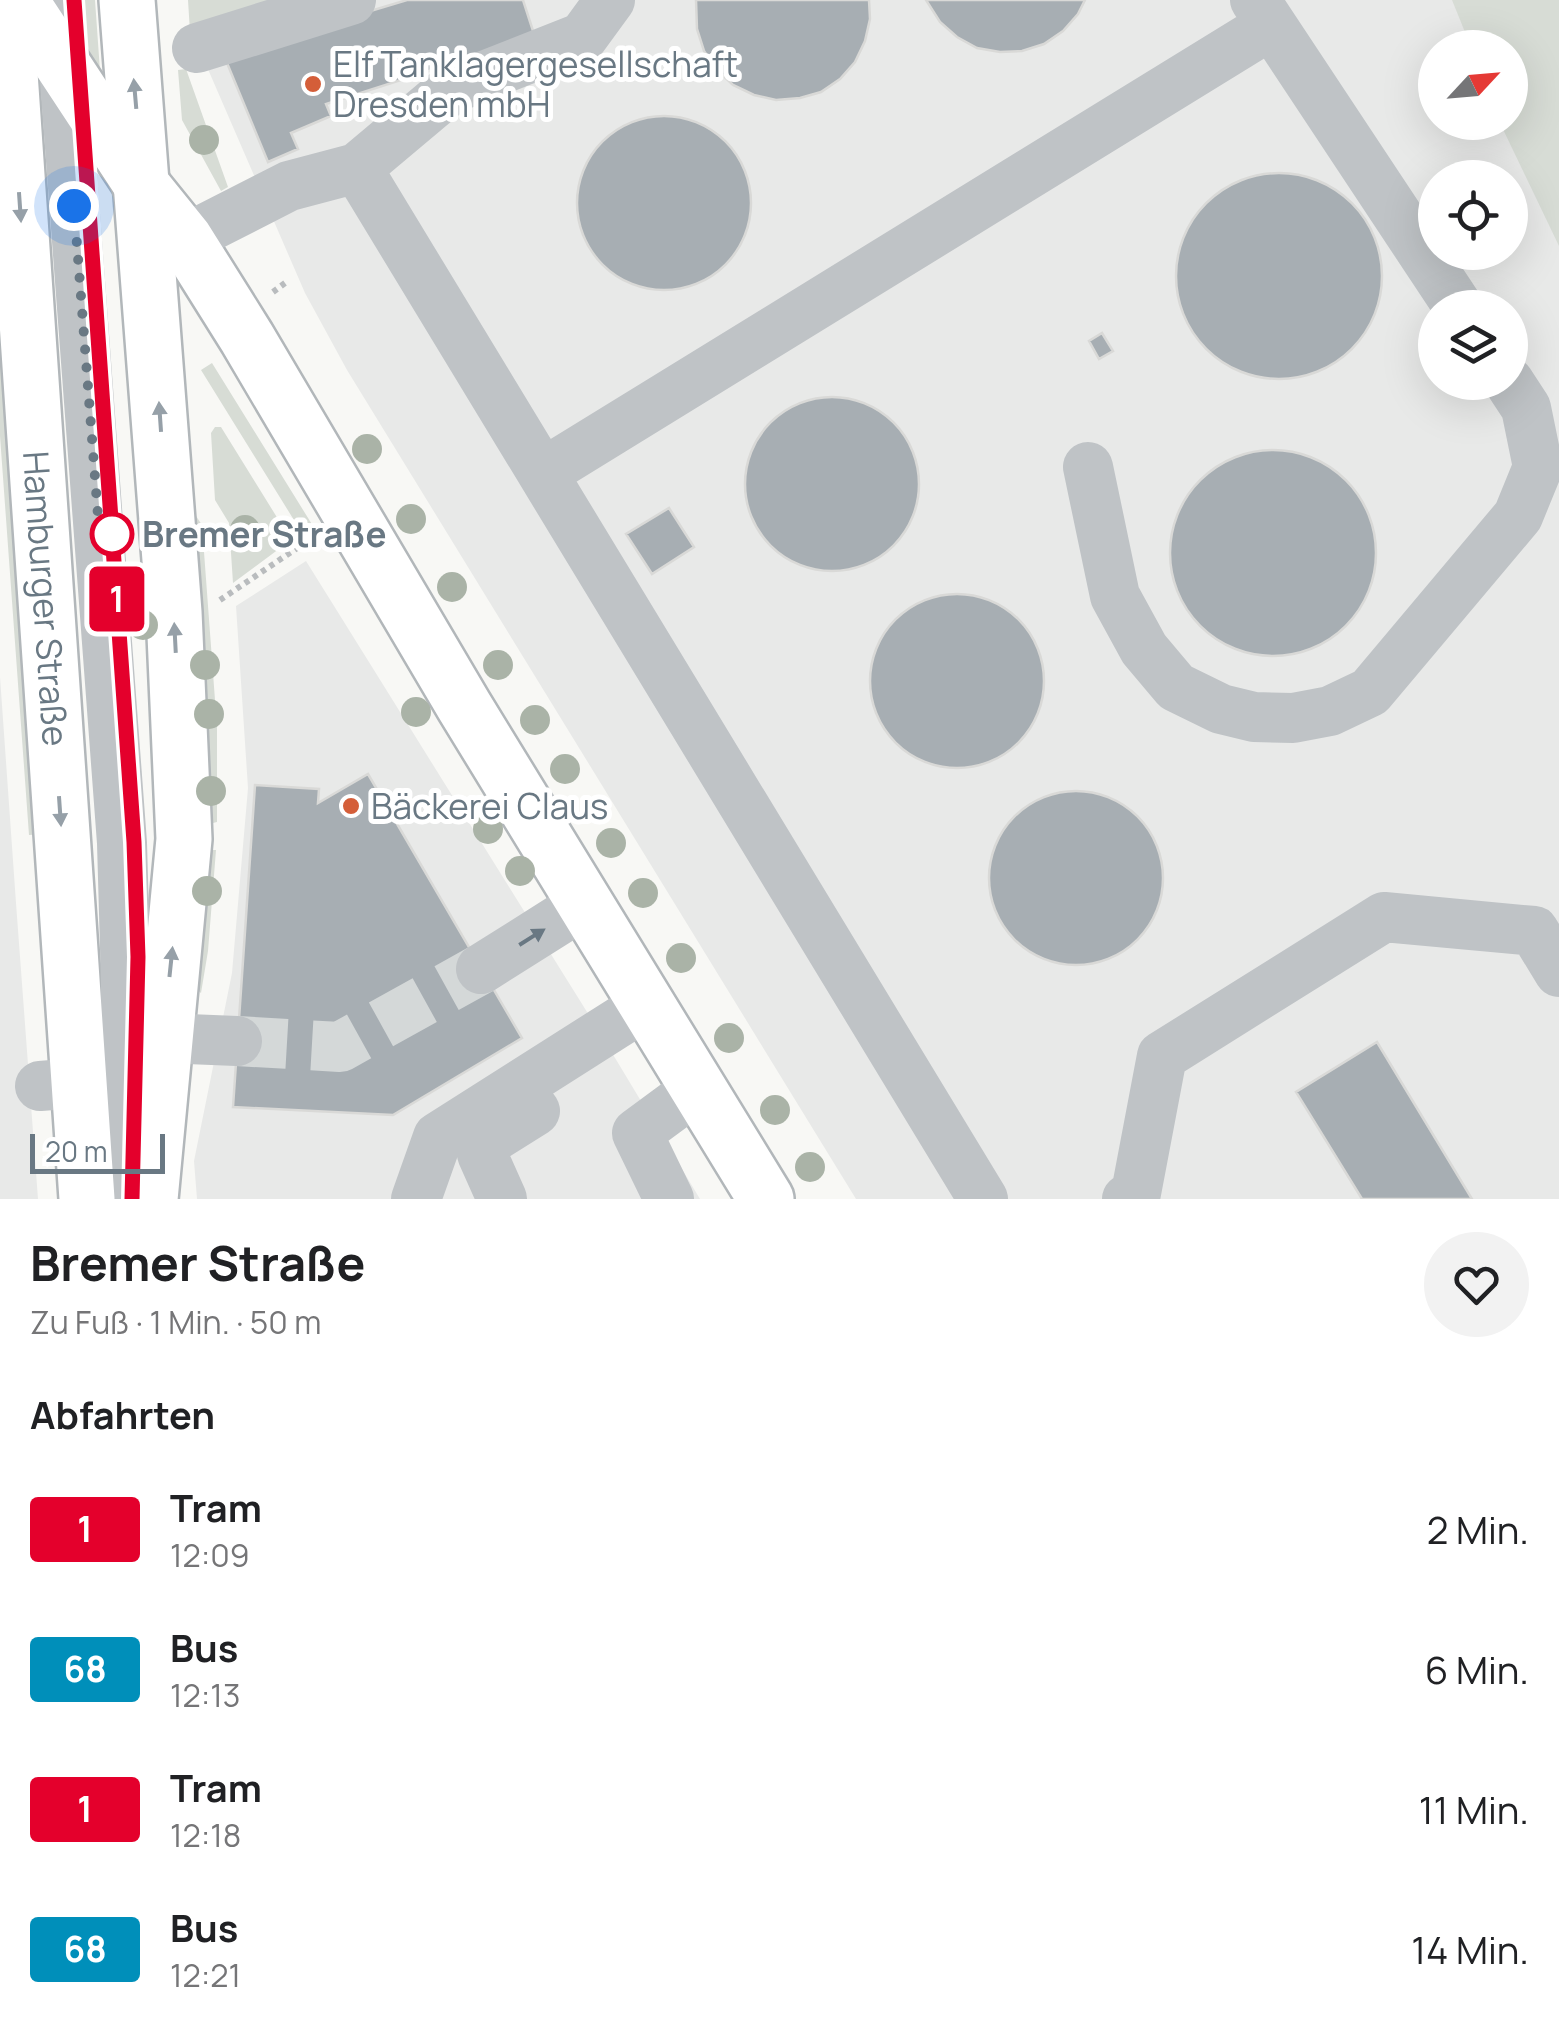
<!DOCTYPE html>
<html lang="de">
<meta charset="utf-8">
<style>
:root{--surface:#fff;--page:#f2f2f2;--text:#202124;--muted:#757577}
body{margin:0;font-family:Manrope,sans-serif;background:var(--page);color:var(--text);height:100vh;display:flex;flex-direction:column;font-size:38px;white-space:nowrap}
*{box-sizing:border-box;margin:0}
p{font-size:32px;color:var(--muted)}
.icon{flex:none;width:55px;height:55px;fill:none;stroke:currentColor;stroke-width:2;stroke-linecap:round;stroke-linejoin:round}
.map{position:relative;height:1199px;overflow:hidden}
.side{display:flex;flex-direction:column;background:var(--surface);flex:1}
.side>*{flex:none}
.badge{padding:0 20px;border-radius:8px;font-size:35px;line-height:65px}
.needle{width:65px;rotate:64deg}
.fabs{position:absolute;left:1418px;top:30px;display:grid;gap:20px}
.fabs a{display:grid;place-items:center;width:110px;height:110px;border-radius:50%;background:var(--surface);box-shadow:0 10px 40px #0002;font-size:50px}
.scale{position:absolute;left:30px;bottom:25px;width:135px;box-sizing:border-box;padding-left:10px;border:5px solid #697883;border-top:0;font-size:28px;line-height:35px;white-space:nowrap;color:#697883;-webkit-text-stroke:8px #fff;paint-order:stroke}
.you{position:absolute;width:50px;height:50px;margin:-25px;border:8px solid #fff;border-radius:50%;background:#1a73e8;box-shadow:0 0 0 15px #1a73e833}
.map>.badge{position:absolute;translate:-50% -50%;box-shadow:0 0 0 5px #fff}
h2{padding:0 30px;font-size:38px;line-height:90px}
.round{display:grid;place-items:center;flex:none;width:105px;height:105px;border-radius:52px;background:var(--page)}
.summary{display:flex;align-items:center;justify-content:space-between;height:170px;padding:0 30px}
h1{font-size:48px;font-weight:700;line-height:75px}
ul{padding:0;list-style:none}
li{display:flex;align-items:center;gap:30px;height:140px;padding:0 30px}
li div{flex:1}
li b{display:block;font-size:38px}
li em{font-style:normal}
li .badge{min-width:110px;font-weight:700;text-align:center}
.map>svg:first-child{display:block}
</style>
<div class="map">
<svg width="1559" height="1199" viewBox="0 0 1559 1199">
<rect width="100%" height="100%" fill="#f8f8f5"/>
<path fill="#e8e9e8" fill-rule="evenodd" d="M293,0H1559V1199H856L347,370L305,293L204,60ZM1435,48H1510V122H1435ZM1435,178H1510V252H1435ZM1435,308H1510V382H1435Z
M306,561L597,1028L700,1199H197L194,1161L232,973L248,788L236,606Z
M0,677L16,903L38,1199H0Z"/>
<path fill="#d7dcd5" d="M83,0H95L101,85L89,81Z
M188,0H293L190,32Z
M1452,0H1559V246L1500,123L1510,122V48L1471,47Z
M186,69L228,187L221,191L182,120L178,70Z
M0,362L13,368L49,834L29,835L0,436Z
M212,363L313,526L302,533L201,370Z
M215,427H221L291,540L233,583L229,523L215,500L211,433Z
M188,504L202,525L217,727V822L205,825Z
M204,850H216L208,951L201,993L191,984Z"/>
<path fill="#a7aeb3" stroke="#d9d9d7" stroke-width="2.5" d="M407,0H523L535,37L326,104L331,116L291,133L298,149L268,162L227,63L297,33Z
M696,0H869L870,19L865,41L855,62L840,79L821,92L800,98L776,100L754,95L733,85L717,70L704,51L697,29Z
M926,0H1085L1078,14L1063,31L1044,44L1022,51L1000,52L977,48L957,37L940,22Z
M577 203a87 87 0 1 1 174 0a87 87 0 1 1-174 0Z
M1176 276a103 103 0 1 1 206 0a103 103 0 1 1-206 0Z
M1102,333L1113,351L1099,359L1089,341Z
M745 484a87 87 0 1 1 174 0a87 87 0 1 1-174 0Z
M1170 553a103 103 0 1 1 206 0a103 103 0 1 1-206 0Z
M669,508L694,547L652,574L626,534Z
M870 681a87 87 0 1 1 174 0a87 87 0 1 1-174 0Z
M368,774L522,1038L393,1115L233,1107L255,785L319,789L318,803Z
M989 878a87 87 0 1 1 174 0a87 87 0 1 1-174 0Z
M1377,1042L1472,1199H1362L1296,1092Z"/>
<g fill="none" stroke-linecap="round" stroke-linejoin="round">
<path stroke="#d4d8d8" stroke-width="50" stroke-dasharray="50 25" stroke-linecap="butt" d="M237,1041L340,1047L481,969"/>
<g stroke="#b2b7ba" stroke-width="60">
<g id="major">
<path id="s1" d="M5,0L87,1199"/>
<path d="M20,0L143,187L185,239L247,338L464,706L766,1199"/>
<path d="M127,0L174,612L184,839L150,1199"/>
</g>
</g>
<path stroke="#b9bcbe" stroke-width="6" stroke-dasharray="5 5" stroke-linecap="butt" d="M273,292L285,283
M220,600L309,540"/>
<path stroke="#bfc3c6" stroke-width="50" d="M59,0L122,843L126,983L121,1199
M610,0L583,37L451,89L357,168L983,1199
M1255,0L1459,308
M197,48L351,0
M185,239L289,186L357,168
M1088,467L1115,596L1144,649L1176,687L1221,709L1254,717L1293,718L1330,711L1370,692L1518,516L1538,467L1526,408L1509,382
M543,473L1271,25
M481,969L584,904
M163,1038L237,1041
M40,1086L78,1083L119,1090
M416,1199L438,1137L646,1005
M502,1199L482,1154L484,1143L535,1111
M669,1199L637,1133L698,1088
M1127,1199L1136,1193L1162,1056L1384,917L1534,931L1559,972"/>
<use href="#major" stroke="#fff" stroke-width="55"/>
</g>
<g fill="#aab3a7">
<circle cx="204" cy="140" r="15"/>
<circle cx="367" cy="449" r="15"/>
<circle cx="411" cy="519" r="15"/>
<circle cx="245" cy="530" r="15"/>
<circle cx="452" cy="587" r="15"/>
<circle cx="143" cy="625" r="15"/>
<circle cx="205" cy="665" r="15"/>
<circle cx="498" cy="665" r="15"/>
<circle cx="416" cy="712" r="15"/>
<circle cx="209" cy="714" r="15"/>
<circle cx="535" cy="720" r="15"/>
<circle cx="565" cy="769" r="15"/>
<circle cx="211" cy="791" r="15"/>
<circle cx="488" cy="829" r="15"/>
<circle cx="611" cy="843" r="15"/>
<circle cx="520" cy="871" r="15"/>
<circle cx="207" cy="891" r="15"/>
<circle cx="643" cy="893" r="15"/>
<circle cx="681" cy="958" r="15"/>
<circle cx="729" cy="1038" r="15"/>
<circle cx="775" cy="1110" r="15"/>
<circle cx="810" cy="1167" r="15"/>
</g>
<defs><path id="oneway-solid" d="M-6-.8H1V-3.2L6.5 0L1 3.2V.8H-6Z" transform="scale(2.5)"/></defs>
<g fill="#96a0a8">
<use href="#oneway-solid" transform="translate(135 94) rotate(-95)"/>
<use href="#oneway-solid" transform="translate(20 207) rotate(86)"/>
<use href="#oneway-solid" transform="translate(160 417) rotate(-94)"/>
<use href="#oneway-solid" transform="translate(175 638) rotate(-93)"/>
<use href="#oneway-solid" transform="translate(60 811) rotate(86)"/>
<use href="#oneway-solid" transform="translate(171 962) rotate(-84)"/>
</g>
<use fill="#697883" href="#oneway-solid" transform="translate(532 937) rotate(-32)"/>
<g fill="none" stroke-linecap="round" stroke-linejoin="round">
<g stroke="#fff" stroke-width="22">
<path id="line" d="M74,0L134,842L138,957L132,1199"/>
</g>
<use href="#line" stroke="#e4002c" stroke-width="15"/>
<path stroke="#697883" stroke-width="10" stroke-dasharray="0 18" d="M74,206L98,516L112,534"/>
</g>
<g fill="#d45e39" stroke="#fff" stroke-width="4">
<circle cx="313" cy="84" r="10"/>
<circle cx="351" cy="806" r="10"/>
</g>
<circle fill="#fff" stroke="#e4002c" stroke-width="5" cx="112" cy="534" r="20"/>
<g text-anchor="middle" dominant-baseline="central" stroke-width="10" stroke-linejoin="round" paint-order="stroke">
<g font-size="35" fill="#697883" stroke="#fff" text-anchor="start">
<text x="333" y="64">Elf Tanklagergesellschaft<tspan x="333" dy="40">Dresden mbH</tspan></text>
<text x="371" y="806">Bäckerei Claus</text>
</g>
<g font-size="35" font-weight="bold" fill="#697883" stroke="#fff" text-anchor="start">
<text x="142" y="534">Bremer Straße</text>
</g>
<g font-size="35" fill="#697883" stroke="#fff">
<text stroke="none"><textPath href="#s1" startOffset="600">Hamburger Straße</textPath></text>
</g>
</g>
</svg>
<div class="fabs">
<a><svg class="needle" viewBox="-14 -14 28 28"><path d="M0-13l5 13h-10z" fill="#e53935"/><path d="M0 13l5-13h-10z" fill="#757577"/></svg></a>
<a><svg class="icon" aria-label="locate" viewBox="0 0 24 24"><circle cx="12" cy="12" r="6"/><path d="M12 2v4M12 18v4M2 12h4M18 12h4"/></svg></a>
<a><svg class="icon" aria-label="layers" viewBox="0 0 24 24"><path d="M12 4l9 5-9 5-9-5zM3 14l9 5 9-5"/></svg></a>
</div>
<div class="scale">20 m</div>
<div class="you" style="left:74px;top:206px"></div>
<b class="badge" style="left:117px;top:599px;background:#e4002c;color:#fff">1</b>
</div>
<section class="side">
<div class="summary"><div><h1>Bremer Straße</h1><p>Zu Fuß · 1 Min. · 50 m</p></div><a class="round"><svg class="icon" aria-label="heart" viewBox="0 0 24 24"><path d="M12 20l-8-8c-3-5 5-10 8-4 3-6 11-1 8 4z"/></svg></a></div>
<h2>Abfahrten</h2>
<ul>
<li><span class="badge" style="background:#e4002c;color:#fff">1</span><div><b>Tram</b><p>12:09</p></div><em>2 Min.</em></li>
<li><span class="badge" style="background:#008fba;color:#fff">68</span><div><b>Bus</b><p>12:13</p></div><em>6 Min.</em></li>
<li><span class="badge" style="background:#e4002c;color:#fff">1</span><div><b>Tram</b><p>12:18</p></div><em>11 Min.</em></li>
<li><span class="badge" style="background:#008fba;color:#fff">68</span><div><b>Bus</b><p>12:21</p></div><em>14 Min.</em></li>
</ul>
</section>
